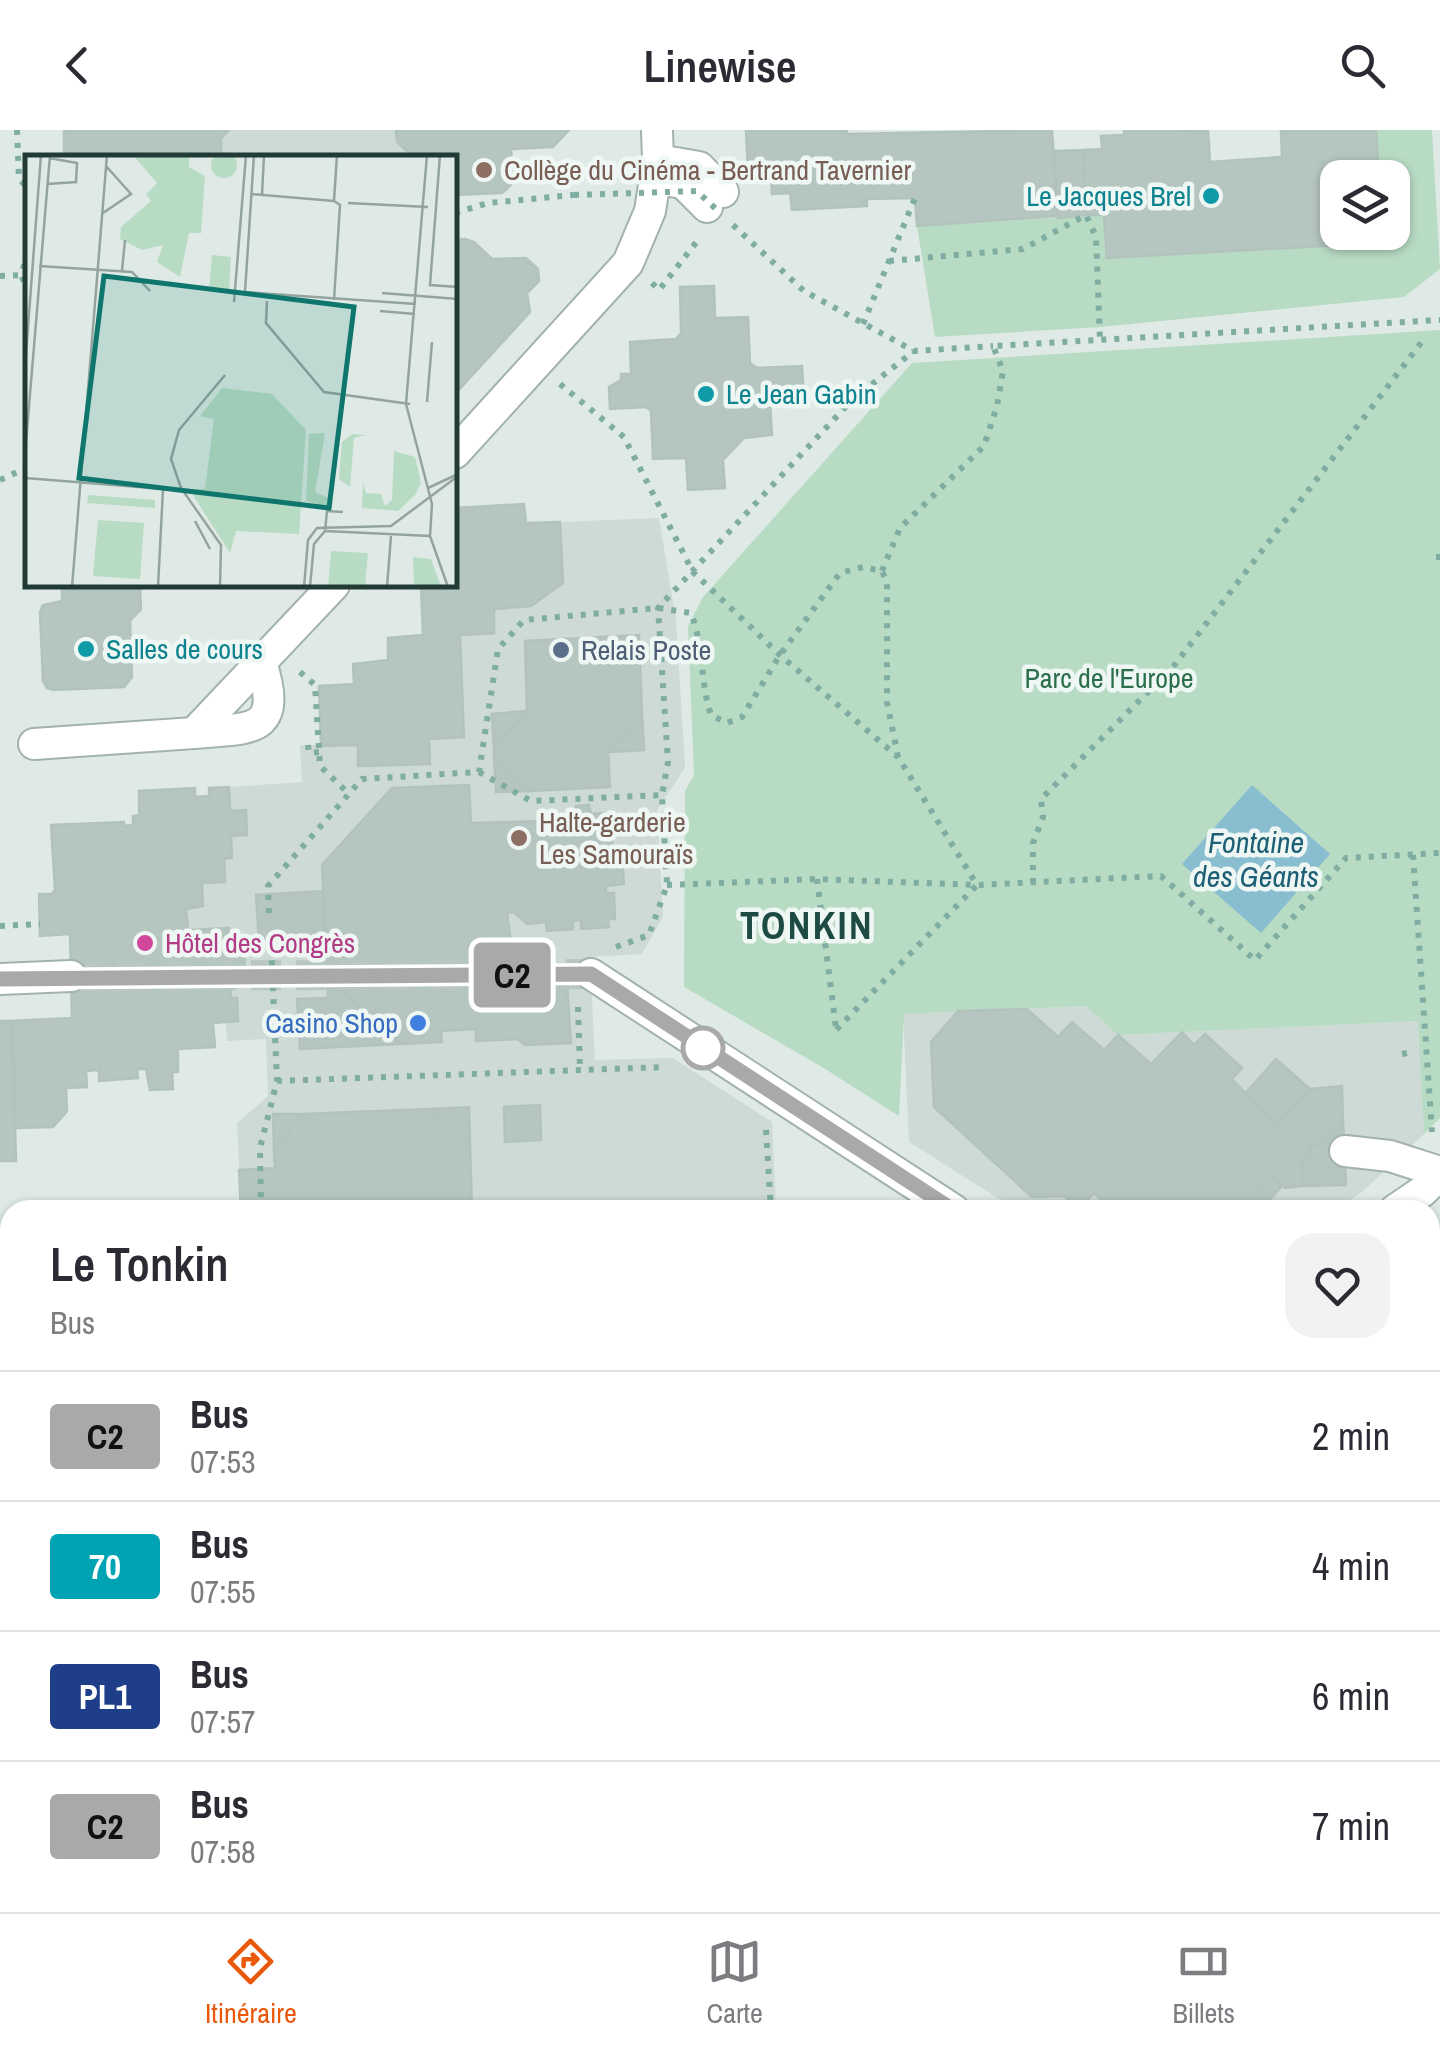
<!DOCTYPE html>
<html lang="fr">
<meta charset="utf-8">
<style>
:root{--surface:#fff;--page:#f2f2f3;--text:#2b2b33;--muted:#7c7c81;--line:#e1e1e2;--accent:#ea580c}
body{margin:0;font-family:"Archivo Narrow",sans-serif;background:var(--page);color:var(--text);height:100vh;display:flex;flex-direction:column;font-size:38px;white-space:nowrap}
*{box-sizing:border-box;margin:0}
p{font-size:32px;color:var(--muted)}
.icon{flex:none;width:55px;height:55px;fill:none;stroke:currentColor;stroke-width:2;stroke-linecap:round;stroke-linejoin:round}
.map{position:relative;flex:1;overflow:hidden}
.sheet{position:absolute;left:0px;top:1070px;width:1440px;height:712px;display:flex;flex-direction:column;background:var(--surface);border-radius:30px 30px 0 0;box-shadow:0 2px 8px #0004}
.sheet>*{flex:none}
.badge{padding:0 20px;border-radius:8px;font-size:35px;line-height:65px}
.buttons{position:absolute;left:1320px;top:30px;display:grid;gap:20px}
.buttons a{display:grid;place-items:center;width:90px;height:90px;border-radius:20px;background:var(--surface);box-shadow:0 2px 8px #0004;font-size:50px}
.map>.badge{position:absolute;translate:-50% -50%;box-shadow:0 0 0 5px #fff}
.round{display:grid;place-items:center;flex:none;width:105px;height:105px;border-radius:30px;background:var(--page)}
.headline{display:flex;align-items:center;justify-content:space-between;height:170px;padding:0 50px}
h1{font-size:48px;font-weight:600;line-height:75px}
ul{padding:0;list-style:none}
li{display:flex;align-items:center;gap:30px;height:130px;padding:0 50px;border-top:2px solid var(--line)}
li div{flex:1}
li b{display:block;font-size:38px}
li em{font-style:normal}
li .badge{min-width:110px;font-weight:700;text-align:center}
header{display:flex;justify-content:space-between;align-items:center;height:130px;padding:0 50px;background:var(--surface);font-size:45px;font-weight:600}
.dock{display:flex;justify-content:space-around;align-items:center;height:140px;border-top:2px solid var(--line);background:var(--surface);font-size:28px;color:var(--muted)}
.dock a{display:grid;justify-items:center;gap:5px}
.dock .active{color:var(--accent)}
.map>svg:first-child{display:block}
</style>
<header><svg class="icon" aria-label="back" viewBox="0 0 24 24"><path d="M15 5l-7 7 7 7"/></svg>Linewise<svg class="icon" aria-label="search" viewBox="0 0 24 24"><circle cx="10" cy="10" r="6"/><path d="M15 15l6 6"/></svg></header>
<div class="map">
<svg width="1440" height="1782" viewBox="0 0 1440 1782">
<rect width="100%" height="100%" fill="#dfeae6"/>
<path fill="#cddad5" d="M66,0H569L553,17L511,19L513,53L502,63L455,65V28L64,27Z
M659,388L676,490L685,638L657,680L663,786L642,824L590,827L595,930L673,928L772,992L776,1080H241L237,993L268,966L266,909L227,911L226,892L238,891L237,868H231L230,845L245,844L244,821H230L228,798L188,800L186,779H191L202,753L225,752L224,729L232,728L231,706L247,705L246,681H230L229,657L302,652L300,615H358L359,636L430,634L429,609L464,607L460,505L494,503V479L531,476L563,453L560,392Z
M1087,876L1119,905L1419,891L1424,1004L1363,1061L1336,1080H1017L909,1012L903,884Z"/>
<path fill="#b8dbc4" d="M1376,0H1432L1440,139L1404,167L1100,197L935,207L917,96L1104,85L1107,128L1339,103L1392,102V48L1379,47Z
M1440,200V988L1424,1004L1418,891L1118,905L1086,876L904,884L899,986L822,937L684,857L685,661L694,645L688,496L703,467L912,233Z"/>
<path fill="#88becf" d="M1252,655L1330,724L1261,803L1182,734Z"/>
<path fill="#b5c5bf" stroke="#b2c3bd" stroke-width="2.5" d="M64,0H229L221,8V28H64Z
M396,0H569L553,17L511,19L513,53L502,63L455,65V28H409V23L397,12Z
M746,0H847V4L1052,0L1058,86L917,96L915,68L867,69V76L792,80L790,63L772,64L771,39L748,41Z
M1124,0L1208,1L1210,32L1282,27L1281,0H1376L1379,48H1338L1340,115L1107,128L1104,85H1086L1083,20L1102,19L1101,6L1124,5Z
M1083,20L1086,85L1058,88L1054,21Z
M465,109L474,112L492,129L526,128L538,139L539,151L527,163L530,182L455,264V110Z
M714,156L715,188L748,187L750,233L757,238L802,236L804,271L770,273L772,305L744,308L723,330L725,358L688,360L686,328L653,329L651,281L646,277L610,279L609,257L621,250V244H631L630,212L676,209L681,203L680,157Z
M524,374L526,393L560,392L563,453L531,476L494,479V503L460,505L464,607L429,609L430,634L358,636V615L321,616L319,556L354,554L353,534L388,530V508L423,505L421,455H455V378Z
M62,455H140L141,479L130,491L132,547L124,557L53,560L47,558L43,551L40,482L43,475L62,471Z
M639,505L642,584L608,622L610,657L530,661L494,627V619L527,581L525,511Z
M527,581L494,619L492,584Z
M642,584L644,620L608,622L626,602Z
M494,627L530,661L496,662Z
M469,655L471,693L541,691L540,686L567,685L568,693H577L576,676L589,675L591,684L602,683L603,693L611,692L613,719L604,720V728L622,727L624,754L606,756V763H614L615,789H608L609,797L581,799V790L573,791V799L547,801L546,792L527,794L514,782L507,783L513,828L548,827V836L567,853L571,913L525,915L518,909L476,911V899L441,901L442,912L401,914L327,847L322,735L392,658Z
M229,657L230,681L246,680L247,705L231,706L232,728L224,729L225,752L202,753L203,776L186,779L188,800L229,798L230,821L244,820L245,844L230,845L231,868H237L238,891L213,893L215,917L178,919V942H172L173,959L150,960L146,939H137L138,948L99,951V940L86,941L87,957L66,958L67,981L53,997L16,998L12,891L72,888L70,804L40,806L39,764H52L55,760L51,695L124,692V696L133,695V686L139,685V661L195,658V667L209,666V658Z
M323,761L325,808L259,811L256,765Z
M327,847L401,914L300,919L297,869L328,868Z
M1027,879L1058,907L1072,892L1104,920L1118,905L1151,934L1182,902L1194,915L1205,904L1242,938L1232,949L1276,995L1310,959L1342,956L1343,991L1323,1014L1310,1015L1311,1028L1302,1029L1303,1056L1285,1058L1271,1044L1240,1077L1244,1080H1112L1094,1063L1079,1079L1064,1066L1032,1067L934,977L931,912L958,881Z
M0,891H12L16,1031H0Z
M1276,929L1310,959L1276,995L1244,965Z
M540,975L541,1010L505,1012L504,977Z
M469,977L470,1013L429,979Z
M429,979L470,1013L472,1080H241L239,1040L275,1038L274,1020L303,984Z
M273,984H303L274,1020Z
M1343,991L1346,1055L1303,1056L1302,1029L1311,1028L1310,1015L1323,1014Z
M1271,1044L1282,1056L1260,1080H1244L1240,1077Z
M0,1310L10,1320L7,1343L10,1373L0,1384Z
M280,1772H388L280,1777Z"/>
<g fill="none" stroke-linecap="round" stroke-linejoin="round">
<path stroke="#b9c7c3" stroke-width="30" stroke-dasharray="30 15" stroke-linecap="butt" d="M71,846L591,844"/>
<g stroke="#a2b2ad" stroke-width="34">
<path id="minor" d="M658,30L699,37L723,62
M655,49L683,53L707,77
M455,323L628,133L650,81L658,30L657,0
M194,603C252,598 284,604 261,532
M34,614L194,603L334,455
M591,844L954,1080
M0,849L71,846
M1345,1021L1390,1026L1440,1042
M1395,1080L1423,1061L1440,1044
M0,1516L10,1506
M1430,1541H1440
M1430,1771H1440
M262,1772V1782
M1200,1782L1411,1772"/>
</g>
<path stroke="#80ada2" stroke-width="6" stroke-dasharray="5 8" stroke-linecap="butt" d="M17,0L19,49L28,58
M455,83L488,73L574,65
M733,95L804,161L914,221L993,216
M28,122L21,145L28,161
M889,131L1023,119L1086,85L1096,107L1100,210
M0,146L28,145
M652,153L659,160L698,110
M863,194L915,68
M28,231V238
M560,254L624,307L693,442L780,525L898,627L977,755L836,900
M0,350L28,337
M1436,427H1440
M882,441L900,398L984,316L997,276L1003,241L993,216L1440,190
M300,542L315,555L320,636L347,662
M308,615L309,623L319,622
M479,642L531,671L662,665
M1413,725L1432,1002
M817,749L836,898
M1033,753V713L1043,687L1041,669L1173,537L1424,209
M667,755L817,749L977,755L1161,746L1255,830L1346,728L1440,723
M269,783L268,756L362,649L479,642L498,519L524,490L658,478L691,483C704,517 700,552 711,585L727,593L742,587L780,525L840,443L863,437L882,441L887,453V572L898,627
M0,796L40,794
M616,817L649,805L667,755L662,665L668,632L658,478L852,270L914,221
M578,877L580,939
M1402,924L1412,922
M277,951L665,937
M766,1000L771,1080
M261,1080L260,1018L277,951L271,813
M0,1440L10,1436"/>
<use href="#minor" stroke="#fff" stroke-width="30"/>
<path stroke="#80ada2" stroke-width="6" stroke-dasharray="5 8" stroke-linecap="butt" d="M574,65L697,61L720,83"/>
</g>
<g fill="none" stroke-linecap="round" stroke-linejoin="round">
<g stroke="#fff" stroke-width="22">
<path id="line" d="M0,849L591,844L953,1080"/>
</g>
<use href="#line" stroke="#a9a9a9" stroke-width="15"/>
</g>
<g fill="#8d6e63" stroke="#eff7f4" stroke-width="4">
<circle cx="484" cy="40" r="10"/>
<circle cx="519" cy="708" r="10"/>
</g>
<g fill="#0f9aa8" stroke="#eff7f4" stroke-width="4">
<circle cx="1211" cy="66" r="10"/>
<circle cx="706" cy="264" r="10"/>
<circle cx="86" cy="519" r="10"/>
</g>
<circle fill="#5c6f8a" stroke="#eff7f4" stroke-width="4" cx="561" cy="520" r="10"/>
<circle fill="#d1479c" stroke="#eff7f4" stroke-width="4" cx="145" cy="813" r="10"/>
<circle fill="#3f7fe0" stroke="#eff7f4" stroke-width="4" cx="418" cy="893" r="10"/>
<circle fill="#fff" stroke="#a9a9a9" stroke-width="5" cx="703" cy="918" r="20"/>
<g text-anchor="middle" dominant-baseline="central" stroke-width="9" stroke-linejoin="round" paint-order="stroke">
<g font-size="28" fill="#785e54" stroke="#eff7f4" text-anchor="start">
<text x="504" y="40">Collège du Cinéma - Bertrand Tavernier</text>
<text x="539" y="692">Halte-garderie<tspan x="539" dy="32">Les Samouraïs</tspan></text>
</g>
<g font-size="28" fill="#0d838f" stroke="#eff7f4" text-anchor="start">
<text x="1191" y="66" text-anchor="end">Le Jacques Brel</text>
<text x="726" y="264">Le Jean Gabin</text>
<text x="106" y="519">Salles de cours</text>
</g>
<g font-size="28" fill="#4e5e75" stroke="#eff7f4" text-anchor="start">
<text x="581" y="520">Relais Poste</text>
</g>
<g font-size="28" fill="#2c6f4b" stroke="#eff7f4">
<text x="1109" y="548">Parc de l'Europe</text>
</g>
<g font-size="28" fill="#b23c85" stroke="#eff7f4" text-anchor="start">
<text x="165" y="813">Hôtel des Congrès</text>
</g>
<g font-size="28" fill="#366cbe" stroke="#eff7f4" text-anchor="end">
<text x="398" y="893">Casino Shop</text>
</g>
<g font-size="30" font-style="italic" fill="#1d5f74" stroke="#eff7f4">
<text x="1256" y="712">Fontaine<tspan x="1256" dy="34">des Géants</tspan></text>
</g>
<g font-size="38" font-weight="bold" letter-spacing="2.5" fill="#1d4b43" stroke="#eff7f4">
<text x="807" y="795">TONKIN</text>
</g>
</g>
<g transform="translate(25 25)">
<rect width="432" height="432" fill="#dfeae6"/>
<path d="M186 10a13 13 0 1 1 26 0a13 13 0 1 1-26 0ZM108,0H164V12L180,21L176,78H164L155,122L132,107L138,90L117,95L95,84L96,72L126,46L121,39L132,28ZM187,100L206,102L204,138L184,136ZM197,233L247,239L281,275L274,379L211,376L205,398L164,334H180L189,264L175,261ZM300,278L290,337L308,345L307,353L281,346L284,279ZM328,279L341,280L329,283L325,332L314,324L317,287ZM369,296L390,302L396,328L390,340L373,356L337,353L338,328L341,338L356,339L360,351L367,345ZM63,340L130,345V353L62,348ZM73,365L119,368L115,424L68,421ZM306,396L343,398L340,432H303ZM388,402L406,404L416,432H389Z" fill="#b8dbc4"/>
<path fill="none" stroke="#93a49f" stroke-width="2.5" d="M229,0L220,137L391,149M402,0L381,249L407,349L405,381L423,432M415,0L405,130L433,132M22,29L51,27L52,8L24,3M227,39L309,46M237,40L239,0M309,46L315,50L309,145M309,46L312,0M323,48L403,52M78,58L106,39L81,11M14,111L107,117L125,136M97,116L100,85M357,138L433,144M242,146L241,168L299,237L385,249M209,147L221,0M355,156L390,159M0,212L16,0M402,247L407,187M0,299L25,0M0,323L138,334L133,432M403,333L433,319M170,366L185,394M300,376L405,381M300,376L302,356L318,357M47,432L82,0M195,432L196,390L156,333L146,304L154,275L200,220M279,432L283,385L292,373L366,371L433,321M285,432L289,389L300,376M362,432L366,381"/>
<path fill="#0f766e" fill-opacity="0.15" stroke="#0f766e" stroke-width="5" d="M79,121L329,152L304,353L54,323Z"/>
<rect width="432" height="432" fill="none" stroke="#213a35" stroke-width="5"/>
</g>
</svg>
<div class="buttons">
<a><svg class="icon" aria-label="layers" viewBox="0 0 24 24"><path d="M12 4l9 5-9 5-9-5zM3 14l9 5 9-5"/></svg></a>
</div>
<b class="badge" style="left:512px;top:845px;background:#a9a9a9;color:#111">C2</b>
<section class="sheet">
<div class="headline"><div><h1>Le Tonkin</h1><p>Bus</p></div><a class="round"><svg class="icon" aria-label="heart" viewBox="0 0 24 24"><path d="M12 20l-8-8c-3-5 5-10 8-4 3-6 11-1 8 4z"/></svg></a></div>
<ul>
<li><span class="badge" style="background:#a9a9a9;color:#111">C2</span><div><b>Bus</b><p>07:53</p></div><em>2 min</em></li>
<li><span class="badge" style="background:#00a3b4;color:#fff">70</span><div><b>Bus</b><p>07:55</p></div><em>4 min</em></li>
<li><span class="badge" style="background:#1e3e89;color:#fff">PL1</span><div><b>Bus</b><p>07:57</p></div><em>6 min</em></li>
<li><span class="badge" style="background:#a9a9a9;color:#111">C2</span><div><b>Bus</b><p>07:58</p></div><em>7 min</em></li>
</ul>
</section>
</div>
<nav class="dock">
<a class="active"><svg class="icon" aria-label="directions" viewBox="0 0 24 24"><path d="M12 3l9 9-9 9-9-9zM9 14v-3h6M13 9l2 2-2 2"/></svg>Itinéraire</a>
<a><svg class="icon" aria-label="map" viewBox="0 0 24 24"><path d="M3 6l6-2 6 2 6-2v14l-6 2-6-2-6 2zM9 4v14M15 6v14"/></svg>Carte</a>
<a><svg class="icon" aria-label="tickets" viewBox="0 0 24 24"><path d="M3 7h18v10H3zM15 7v10"/></svg>Billets</a>
</nav>
